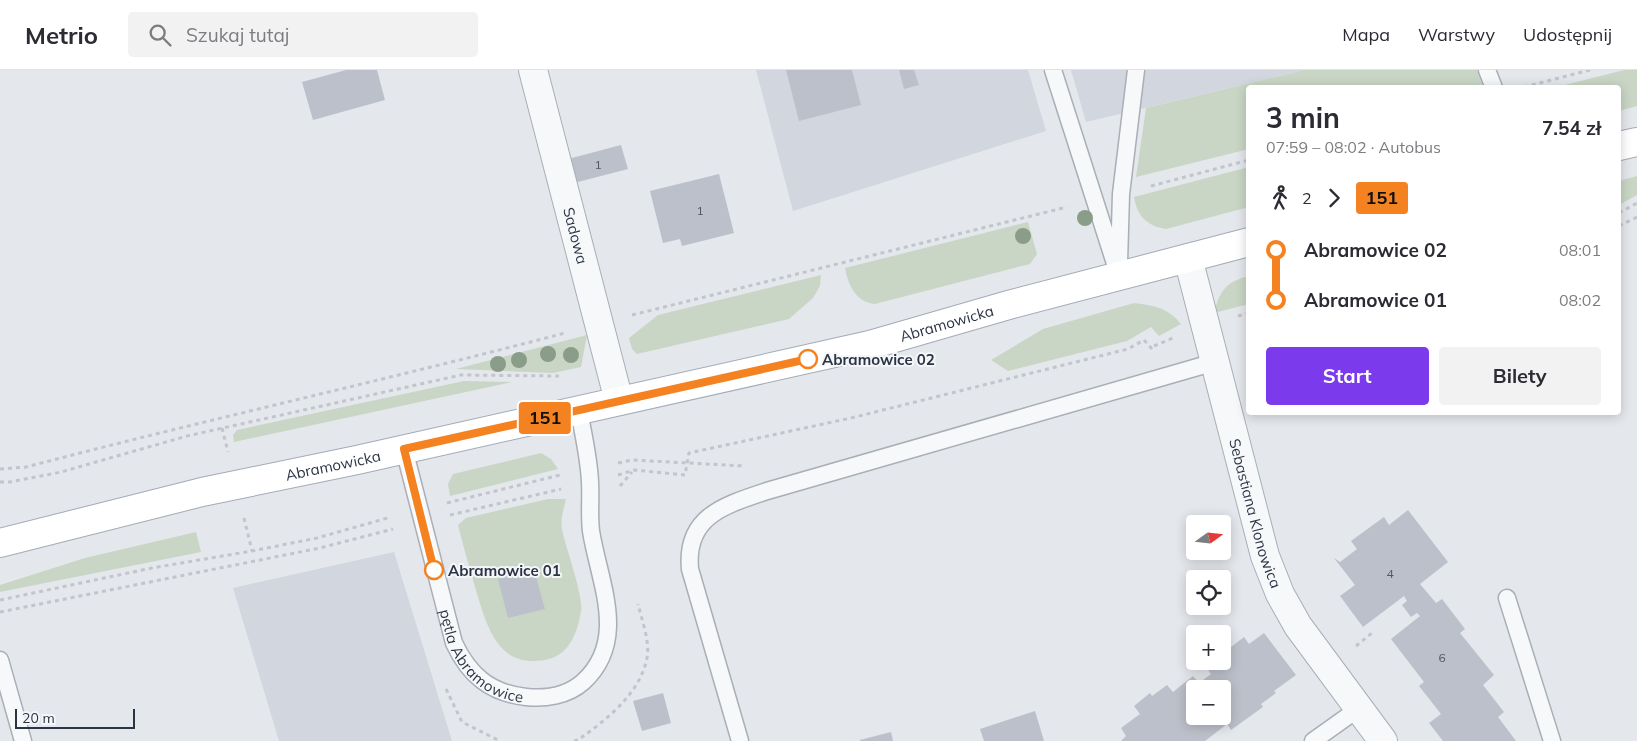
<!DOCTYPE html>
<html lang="pl">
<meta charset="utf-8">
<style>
:root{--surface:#fff;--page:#f2f2f3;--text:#2b2b33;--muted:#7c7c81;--line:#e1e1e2;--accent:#7c3aed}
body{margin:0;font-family:Mulish,sans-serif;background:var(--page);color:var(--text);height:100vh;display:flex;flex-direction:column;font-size:19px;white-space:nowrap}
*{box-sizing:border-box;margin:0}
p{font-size:16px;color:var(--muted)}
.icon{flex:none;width:28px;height:28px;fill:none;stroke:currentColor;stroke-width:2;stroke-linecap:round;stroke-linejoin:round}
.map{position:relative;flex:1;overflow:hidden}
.sheet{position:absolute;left:1246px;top:15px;width:375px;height:330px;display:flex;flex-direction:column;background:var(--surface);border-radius:5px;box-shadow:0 2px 12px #0003}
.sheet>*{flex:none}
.badge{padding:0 10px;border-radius:4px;font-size:18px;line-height:32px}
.needle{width:32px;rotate:75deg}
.fabs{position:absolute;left:1186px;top:445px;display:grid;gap:10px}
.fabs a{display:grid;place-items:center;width:45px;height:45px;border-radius:5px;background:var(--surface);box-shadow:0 2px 12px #0003;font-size:25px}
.scale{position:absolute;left:15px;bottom:12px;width:120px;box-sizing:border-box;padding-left:5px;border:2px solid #2b3445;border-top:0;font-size:14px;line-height:18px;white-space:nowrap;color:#2b3445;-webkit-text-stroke:4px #f4f6f9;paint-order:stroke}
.map>.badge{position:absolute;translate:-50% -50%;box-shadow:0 0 0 2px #fff}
.legs{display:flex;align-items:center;gap:8px;height:55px;padding:0 20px;font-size:16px}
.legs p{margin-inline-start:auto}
.head{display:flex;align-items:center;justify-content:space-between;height:85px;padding:0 20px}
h1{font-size:28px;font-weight:700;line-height:38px}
.action{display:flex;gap:10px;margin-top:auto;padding:10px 20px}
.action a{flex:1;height:58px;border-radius:5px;background:var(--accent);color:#fff;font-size:20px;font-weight:700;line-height:58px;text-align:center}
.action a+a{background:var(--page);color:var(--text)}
ul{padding:0 20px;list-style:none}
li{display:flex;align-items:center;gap:18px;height:50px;font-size:19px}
li i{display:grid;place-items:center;width:8px;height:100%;margin:0 6px;background:currentColor}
li i::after{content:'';width:12px;height:12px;margin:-6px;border:4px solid;border-radius:50%;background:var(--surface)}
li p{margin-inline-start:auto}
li:first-child i{background:linear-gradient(#0000 50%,currentColor 0)}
li:last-child i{background:linear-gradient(currentColor 50%,#0000 0)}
header{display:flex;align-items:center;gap:30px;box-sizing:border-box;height:70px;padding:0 25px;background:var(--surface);border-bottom:1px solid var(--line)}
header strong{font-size:24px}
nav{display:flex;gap:28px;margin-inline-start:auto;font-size:18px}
.search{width:350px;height:45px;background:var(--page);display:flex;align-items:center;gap:12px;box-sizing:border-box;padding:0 18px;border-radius:5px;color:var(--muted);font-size:19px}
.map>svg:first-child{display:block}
</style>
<header>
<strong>Metrio</strong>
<div class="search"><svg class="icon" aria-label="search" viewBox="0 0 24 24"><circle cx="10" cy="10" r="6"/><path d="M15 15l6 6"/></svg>Szukaj tutaj</div>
<nav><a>Mapa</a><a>Warstwy</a><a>Udostępnij</a></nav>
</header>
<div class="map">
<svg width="1637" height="671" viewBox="0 0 1637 671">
<rect width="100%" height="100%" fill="#e4e7ec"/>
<path fill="#d2d6de" d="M756,0H1028L1046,61L793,141Z
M1071,0H1304L1086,52Z
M394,482L452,671H279L233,518Z"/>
<path fill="#c9d6c5" d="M1304,0H1477L1483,17L1249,18V79L1136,107L1146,38Z
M1624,0H1637V36L1619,41V18L1557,17Z
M1249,97V137L1166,159C1146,156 1137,145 1134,127Z
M1637,106V125L1619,135V111Z
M1028,152L1037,184L1030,194L875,234C856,232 848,215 845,198Z
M821,205L820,216L813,228L789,249L637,284L632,279L629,268L658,245Z
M1249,206V234L1214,243C1220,220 1226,212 1249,206Z
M1134,233C1155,236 1167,237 1181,254L1159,266L1151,257L1127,271L1008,301L991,290L1043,259Z
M587,265L581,297L553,303L456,299Z
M464,311L512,312L234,372L233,365L237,360Z
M541,383L551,389L558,399L450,426L448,414L453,404Z
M548,429H566C564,438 560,450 562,459C565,476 584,527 581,541C578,560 571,583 549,589C497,601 487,556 475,517C469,496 463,476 458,455L466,448Z
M196,462L201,482L0,522V515L85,488Z"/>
<path fill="#bbc0ca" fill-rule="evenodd" d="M346,0H377L385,30L313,50L302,12Z
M786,0H852L861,35L799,51Z
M899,0H914L919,15L904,19Z
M621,75L628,99L574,113L568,89Z
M719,104L734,163L682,176L680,169L663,173L650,121Z
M1408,440L1448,492L1420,514L1436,533L1442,529L1465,559L1460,563L1494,605L1483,615L1504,642L1498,647L1516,671H1443L1429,653L1441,644L1419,616L1424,612L1391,569L1420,546L1417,543L1411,547L1402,535L1407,531L1404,526L1363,557L1340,526L1355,515L1334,488L1340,492L1357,479L1351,471L1384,447L1389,455Z
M534,500L545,539L508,548L498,509Z
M1264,563L1296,605L1274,621L1276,623L1261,634L1263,637L1231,660L1227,654L1205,671H1121L1126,666L1121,658L1140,644L1134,636L1150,623L1152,626L1167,615L1173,622L1193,606L1199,613L1211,604L1206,597L1213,591H1222V584L1244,567L1249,574ZM1195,619H1222V646H1195Z
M663,623L671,653L642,661L633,631Z
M1035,641L1044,671H984L980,659Z
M891,662L893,671H860V670Z"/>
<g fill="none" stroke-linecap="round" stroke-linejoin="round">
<g stroke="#a9aeb7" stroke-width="19">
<g id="lane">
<path d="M1053,0L1119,206"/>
<path d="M1487,0L1494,18"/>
<path d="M1119,193L1121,124L1136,0"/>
<path id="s1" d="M404,379L454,573C469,605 490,623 526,627C545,629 567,626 583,612C629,570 599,512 591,461C589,444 591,429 590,412C589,388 583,364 579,340"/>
<path d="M1507,528L1552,671"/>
<path d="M0,590L23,671"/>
<path d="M740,671L690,499C685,446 725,435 767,421L1215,292"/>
<path d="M1313,671L1358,639"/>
</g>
</g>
<g stroke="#a9aeb7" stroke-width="30">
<g id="street">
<path id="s2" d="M533,0L619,331"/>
<path id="s3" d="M1188,188L1265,486L1280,524L1298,556L1383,671"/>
</g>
</g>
<g stroke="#a3abb8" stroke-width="30">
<g id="primary">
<path d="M1619,76L1637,72"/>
<path id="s4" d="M0,473L202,422L357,390L870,275L1012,234L1249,172"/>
</g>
</g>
<path stroke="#c2c5cb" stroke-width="3" stroke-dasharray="4 4" stroke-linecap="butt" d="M1524,17L1590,0
M1151,116L1249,90
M1619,143L1637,133
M1619,156L1637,147
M632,245L1067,137
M1238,246L1249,243
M1154,276L1173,268
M222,358L228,382
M618,393L632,390L744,396
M0,399L26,397C205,350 386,310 565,263
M618,405L634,400L685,405L689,383L851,348L1128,279L1144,270L1152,279
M0,412H10L61,402L187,366L461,305L559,306
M620,416L632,402
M447,433L560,405
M450,445L561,419
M244,448L252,481
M0,530L152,498L252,481L317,468L391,447
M0,542L320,478L393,459
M1356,576L1372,563
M446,619L462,652L500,671
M574,671L578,670C606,650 640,624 647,588C650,571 642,551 638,534"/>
<use href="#lane" stroke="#f7f8fa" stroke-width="16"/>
<use href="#street" stroke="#f7f8fa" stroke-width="28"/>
<use href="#primary" stroke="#fff" stroke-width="28"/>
</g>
<g fill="#899d89">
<circle cx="1085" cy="148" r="8"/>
<circle cx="1023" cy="166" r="8"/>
<circle cx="548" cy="284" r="8"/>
<circle cx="571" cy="285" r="8"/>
<circle cx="519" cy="290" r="8"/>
<circle cx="498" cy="294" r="8"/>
</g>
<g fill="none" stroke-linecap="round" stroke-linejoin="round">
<g stroke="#fff" stroke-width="11">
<path id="line-1" d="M434,500L404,379L808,289"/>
</g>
<use href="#line-1" stroke="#f58220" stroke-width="8"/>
</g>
<g fill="#fff" stroke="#f58220" stroke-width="2.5">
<circle cx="808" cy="289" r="9"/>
<circle cx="434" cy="500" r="9"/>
</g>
<g text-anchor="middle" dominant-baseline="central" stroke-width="4" stroke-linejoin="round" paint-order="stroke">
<g font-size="12" fill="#4f5766">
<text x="598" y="94">1</text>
<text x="700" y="140">1</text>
<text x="1390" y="503">4</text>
<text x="1442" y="587">6</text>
</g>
<g font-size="15" fill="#2b3445" stroke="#f4f6f9">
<text stroke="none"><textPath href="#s2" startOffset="171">Sadowa</textPath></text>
<text stroke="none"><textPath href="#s4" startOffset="972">Abramowicka</textPath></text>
<text stroke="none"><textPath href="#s4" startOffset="342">Abramowicka</textPath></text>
<text stroke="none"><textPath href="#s3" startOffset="264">Sebastiana Klonowica</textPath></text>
<text stroke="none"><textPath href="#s1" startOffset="229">pętla Abramowice</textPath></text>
</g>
<g font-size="15" font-weight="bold" fill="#2b3445" stroke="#f4f6f9" text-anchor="start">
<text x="822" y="289">Abramowice 02</text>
<text x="448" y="500">Abramowice 01</text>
</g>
</g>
</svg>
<div class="fabs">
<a><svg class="needle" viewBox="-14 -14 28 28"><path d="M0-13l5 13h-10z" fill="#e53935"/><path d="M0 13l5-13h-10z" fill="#7c7c81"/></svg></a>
<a><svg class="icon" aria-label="locate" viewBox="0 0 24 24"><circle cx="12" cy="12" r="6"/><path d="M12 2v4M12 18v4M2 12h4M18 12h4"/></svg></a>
<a>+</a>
<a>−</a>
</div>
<div class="scale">20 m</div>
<b class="badge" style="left:545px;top:348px;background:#f58220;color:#111">151</b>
<section class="sheet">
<div class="head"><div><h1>3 min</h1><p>07:59 – 08:02 · Autobus</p></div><b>7.54 zł</b></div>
<div class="legs"><svg class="icon" aria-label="walk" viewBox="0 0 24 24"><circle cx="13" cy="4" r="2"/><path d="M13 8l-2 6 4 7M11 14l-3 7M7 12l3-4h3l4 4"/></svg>2<svg class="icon" aria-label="forward" viewBox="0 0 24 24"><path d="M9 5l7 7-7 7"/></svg><b class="badge" style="background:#f58220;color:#111">151</b></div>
<ul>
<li><i style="color:#f58220"></i><b>Abramowice 02</b><p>08:01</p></li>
<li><i style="color:#f58220"></i><b>Abramowice 01</b><p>08:02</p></li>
</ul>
<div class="action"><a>Start</a><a>Bilety</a></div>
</section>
</div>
